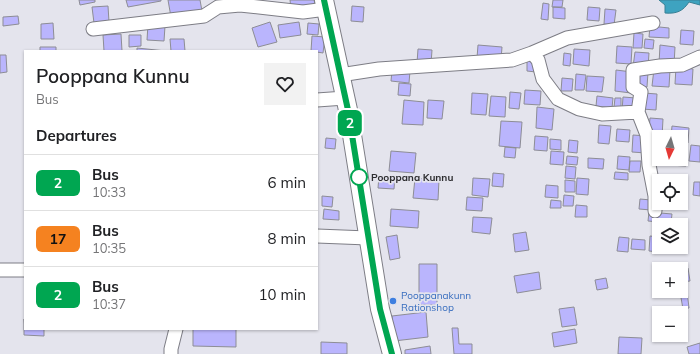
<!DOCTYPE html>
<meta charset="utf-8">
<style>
:root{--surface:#fff;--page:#f2f2f2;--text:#202124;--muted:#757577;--line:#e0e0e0}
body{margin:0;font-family:Mulish,sans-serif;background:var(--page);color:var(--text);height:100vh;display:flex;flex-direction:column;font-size:15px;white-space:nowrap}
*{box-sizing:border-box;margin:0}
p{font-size:13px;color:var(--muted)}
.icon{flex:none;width:22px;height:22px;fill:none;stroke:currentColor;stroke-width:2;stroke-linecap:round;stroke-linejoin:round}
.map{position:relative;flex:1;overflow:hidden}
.side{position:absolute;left:24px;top:50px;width:294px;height:280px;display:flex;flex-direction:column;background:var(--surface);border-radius:0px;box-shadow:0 1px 3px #0004}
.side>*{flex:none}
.badge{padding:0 8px;border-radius:6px;font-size:14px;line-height:26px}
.needle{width:26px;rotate:185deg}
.fabs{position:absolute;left:652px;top:130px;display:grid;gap:8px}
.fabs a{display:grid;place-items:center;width:36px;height:36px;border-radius:0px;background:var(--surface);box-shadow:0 1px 3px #0004;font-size:20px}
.map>.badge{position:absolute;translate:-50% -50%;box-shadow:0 0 0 2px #fff}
h2{padding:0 12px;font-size:15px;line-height:36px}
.round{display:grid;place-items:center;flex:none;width:42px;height:42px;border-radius:0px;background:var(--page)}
.head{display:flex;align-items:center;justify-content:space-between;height:68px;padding:0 12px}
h1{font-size:19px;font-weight:600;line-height:30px}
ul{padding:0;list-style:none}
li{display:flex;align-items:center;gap:12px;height:56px;padding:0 12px;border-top:1px solid var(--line)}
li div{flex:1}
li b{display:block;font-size:15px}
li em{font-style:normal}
li .badge{min-width:44px;font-weight:700;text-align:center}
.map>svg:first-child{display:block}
</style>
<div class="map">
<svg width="700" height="354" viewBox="0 0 700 354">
<rect width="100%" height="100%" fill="#e4e4ed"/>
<path fill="#3ea3c0" stroke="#398095" d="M659,0H700V5L689,2C683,11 677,14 665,13V5Z"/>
<path fill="#bab5fd" stroke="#8d8d95" d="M79,0H95V2L80,5Z
M126,0H161V1L128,7Z
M168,0H200L202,11L171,17Z
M290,0H314L315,4L291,9Z
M553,0H563L562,7H552Z
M543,3L549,4L548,20L541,19Z
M108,6L109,22L94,23L92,7Z
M352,6L364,7L363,22L351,21Z
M553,7L565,8V19L553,18Z
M588,7L600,8L599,21L587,20Z
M605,9L616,10L614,25L604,24Z
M18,16L19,24L3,26V17Z
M270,22L277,42L258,47L252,28Z
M299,22L301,35L280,38L278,25Z
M53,23L54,39H41V24Z
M308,23L319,24L318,35L307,34Z
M148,24L165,26L164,41L147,40Z
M650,26L669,28V38L649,37Z
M681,30L694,31L693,45L680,44Z
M634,33L643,34L642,48H633Z
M121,34L122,51H104L103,35Z
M129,35H141V46L129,47Z
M312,36L325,37L323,53L317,52V51H311Z
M170,39H184L185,51H171Z
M645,39L654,40L653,49L644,48Z
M478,45L502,47L501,60L477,58Z
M660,45L675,47L674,65L659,64Z
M617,46L632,47L631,64L616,63Z
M40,47H56V51H40Z
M137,48L166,51H137Z
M418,49L432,50L431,64L417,63Z
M574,49L590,50L589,66L573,64Z
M635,52L649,53L648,68L633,67Z
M564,53L571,54L570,66L563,65Z
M0,55H6L7,72L0,73Z
M527,61L537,62L536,72L527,71Z
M676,67L693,69L692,85L675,84Z
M654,69L670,70L669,87L652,86Z
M392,70L410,71L409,83L391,81Z
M616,70L632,72L631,93L615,91Z
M635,71L648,72L647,87L634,86Z
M576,74L586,75L584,90H575Z
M587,76L604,77L602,92L586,91Z
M562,78L573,79L572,91H561Z
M399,83L411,84L410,96L398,95Z
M525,90L541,91L540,105L524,104Z
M510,92L521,93L519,109L509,108Z
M472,93L488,94L486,115L471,114Z
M644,93L657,94L656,110L642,109Z
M491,96L506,97L505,117L489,116Z
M597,96L613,98L612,108L596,106Z
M623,97L636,98L635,112L622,111Z
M615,98H621V108L614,107Z
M404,100L424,102L423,125L402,124Z
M428,100L444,101L442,119L427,118Z
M537,107L554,109L552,130L536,128Z
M650,118L663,119L662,137H659V141L648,140Z
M501,121L522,122L520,148L499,146Z
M599,125L611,126L609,144L598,143Z
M672,126L689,128L688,143H681V137H671Z
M617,129L630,130L629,142L616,141Z
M633,135L647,136L646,153L632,152Z
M535,136L548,137L547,151L534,150Z
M326,138L336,139L335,149L325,148Z
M550,139L561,140V150L550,149Z
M569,140L578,141L577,153L568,152Z
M691,145L700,146V162L689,161Z
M505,147L516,148L515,158L504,157Z
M391,151L416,153L414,173L389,171Z
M551,151L564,152L563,165L550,164Z
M681,155L687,156L686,166L669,165L670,159H681Z
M567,156L578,157L577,165L566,164Z
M618,156L630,157L629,170L617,169Z
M588,158L604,159L603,169L588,168Z
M630,161H641L640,172H629Z
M566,166L576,167L575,179L565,178Z
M615,172L628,173V180L614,179Z
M493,173L504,174L503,187L492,186Z
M379,176L395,177L394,189L378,188Z
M415,178L439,180L438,200L413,198Z
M473,178L490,179L488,197L472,195Z
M577,178L589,179L588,195L576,194Z
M565,180L575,181V192H565Z
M694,182H700V196L693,195Z
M546,185L558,186V198L545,197Z
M564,195L574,196L573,206H563Z
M322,196L333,197L332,207L322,206Z
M467,197L483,198L482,211L466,210Z
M640,199L651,200V210L639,209Z
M551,200L561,201V208H550Z
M576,205L587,206V217H575Z
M324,209L339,211V220L323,219Z
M391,209L419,211L418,228L390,226Z
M649,212L672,214L671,223L648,221Z
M473,217L492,218L490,234L472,232Z
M526,232L529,250L515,252L513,234Z
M397,235L400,258L390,260L386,237Z
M650,236L659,237V247H661L660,252L649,251Z
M619,237L629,238L628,252L617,251Z
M632,239L645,240V250L631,249Z
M419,264H437V305H419Z
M688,268L690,281L681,282V269Z
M539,272L541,289L517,293L514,276Z
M606,278L608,288L597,290L595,280Z
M687,291L689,308L683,309L680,292Z
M574,307L577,325L562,327L559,309Z
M426,312L428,337L394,341L392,316Z
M24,319L25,329H44V336L24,335Z
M452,328H458L459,344H472V354H454Z
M193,329H236V347L193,346Z
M575,329L577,343L554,347L552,333Z
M619,337L642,338L641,354H618Z
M321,342L347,343V354H321Z
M700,343V354H689L687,347Z
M430,346L431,354H405V350Z"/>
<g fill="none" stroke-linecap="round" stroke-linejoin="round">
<g stroke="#7d7d85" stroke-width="15">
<path id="minor" d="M93,29L204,16L218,7L240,5L303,12L326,9
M532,53L567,38L653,23
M340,75L379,69L512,60L532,53L538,60L543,79L558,99L579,109L602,114L638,112L647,135L649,165L655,196V211
M317,100L345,98
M638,112L641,92L633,87V70L660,66L682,65L700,57
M317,236L368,238
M0,270H25
M171,354V349L176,329"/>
</g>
<g stroke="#7d7d85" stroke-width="20">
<path id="secondary" d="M324,0L348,110L380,309L392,354"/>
</g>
<use href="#minor" stroke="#fff" stroke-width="13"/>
<use href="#secondary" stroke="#fff" stroke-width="18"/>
</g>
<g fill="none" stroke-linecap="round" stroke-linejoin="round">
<g stroke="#fff" stroke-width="9">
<path id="line" d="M324,0L348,110L380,309L392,354"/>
</g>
<use href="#line" stroke="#00a651" stroke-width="6"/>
</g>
<circle fill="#fff" stroke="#00a651" stroke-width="2" cx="359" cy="177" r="8"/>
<circle fill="#3f7fe0" stroke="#e4e4ed" stroke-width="1.5" cx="393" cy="301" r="4"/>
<g text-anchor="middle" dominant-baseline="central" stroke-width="3.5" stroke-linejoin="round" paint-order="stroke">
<g font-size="10" font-weight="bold" fill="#2d2d30" stroke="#e4e4ed" text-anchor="start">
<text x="371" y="177">Pooppana Kunnu</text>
</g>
<g font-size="10" fill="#366cbe" stroke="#e4e4ed" text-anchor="start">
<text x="401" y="295">Pooppanakunn<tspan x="401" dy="12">Rationshop</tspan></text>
</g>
</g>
</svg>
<div class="fabs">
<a><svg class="needle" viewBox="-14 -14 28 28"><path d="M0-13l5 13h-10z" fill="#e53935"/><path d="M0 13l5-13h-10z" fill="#757577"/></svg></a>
<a><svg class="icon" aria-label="locate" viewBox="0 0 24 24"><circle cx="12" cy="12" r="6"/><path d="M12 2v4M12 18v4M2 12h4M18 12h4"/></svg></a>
<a><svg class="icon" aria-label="layers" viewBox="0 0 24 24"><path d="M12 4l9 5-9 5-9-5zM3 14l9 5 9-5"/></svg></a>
<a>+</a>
<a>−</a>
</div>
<b class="badge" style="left:350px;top:123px;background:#00a651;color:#fff">2</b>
<section class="side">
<div class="head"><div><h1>Pooppana Kunnu</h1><p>Bus</p></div><a class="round"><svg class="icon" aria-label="heart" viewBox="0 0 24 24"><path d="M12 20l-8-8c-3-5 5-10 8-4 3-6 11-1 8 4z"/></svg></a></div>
<h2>Departures</h2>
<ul>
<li><span class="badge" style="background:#00a651;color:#fff">2</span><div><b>Bus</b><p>10:33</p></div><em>6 min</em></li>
<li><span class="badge" style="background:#f58220;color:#111">17</span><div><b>Bus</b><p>10:35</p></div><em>8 min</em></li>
<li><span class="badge" style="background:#00a651;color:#fff">2</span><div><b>Bus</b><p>10:37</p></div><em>10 min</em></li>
</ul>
</section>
</div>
